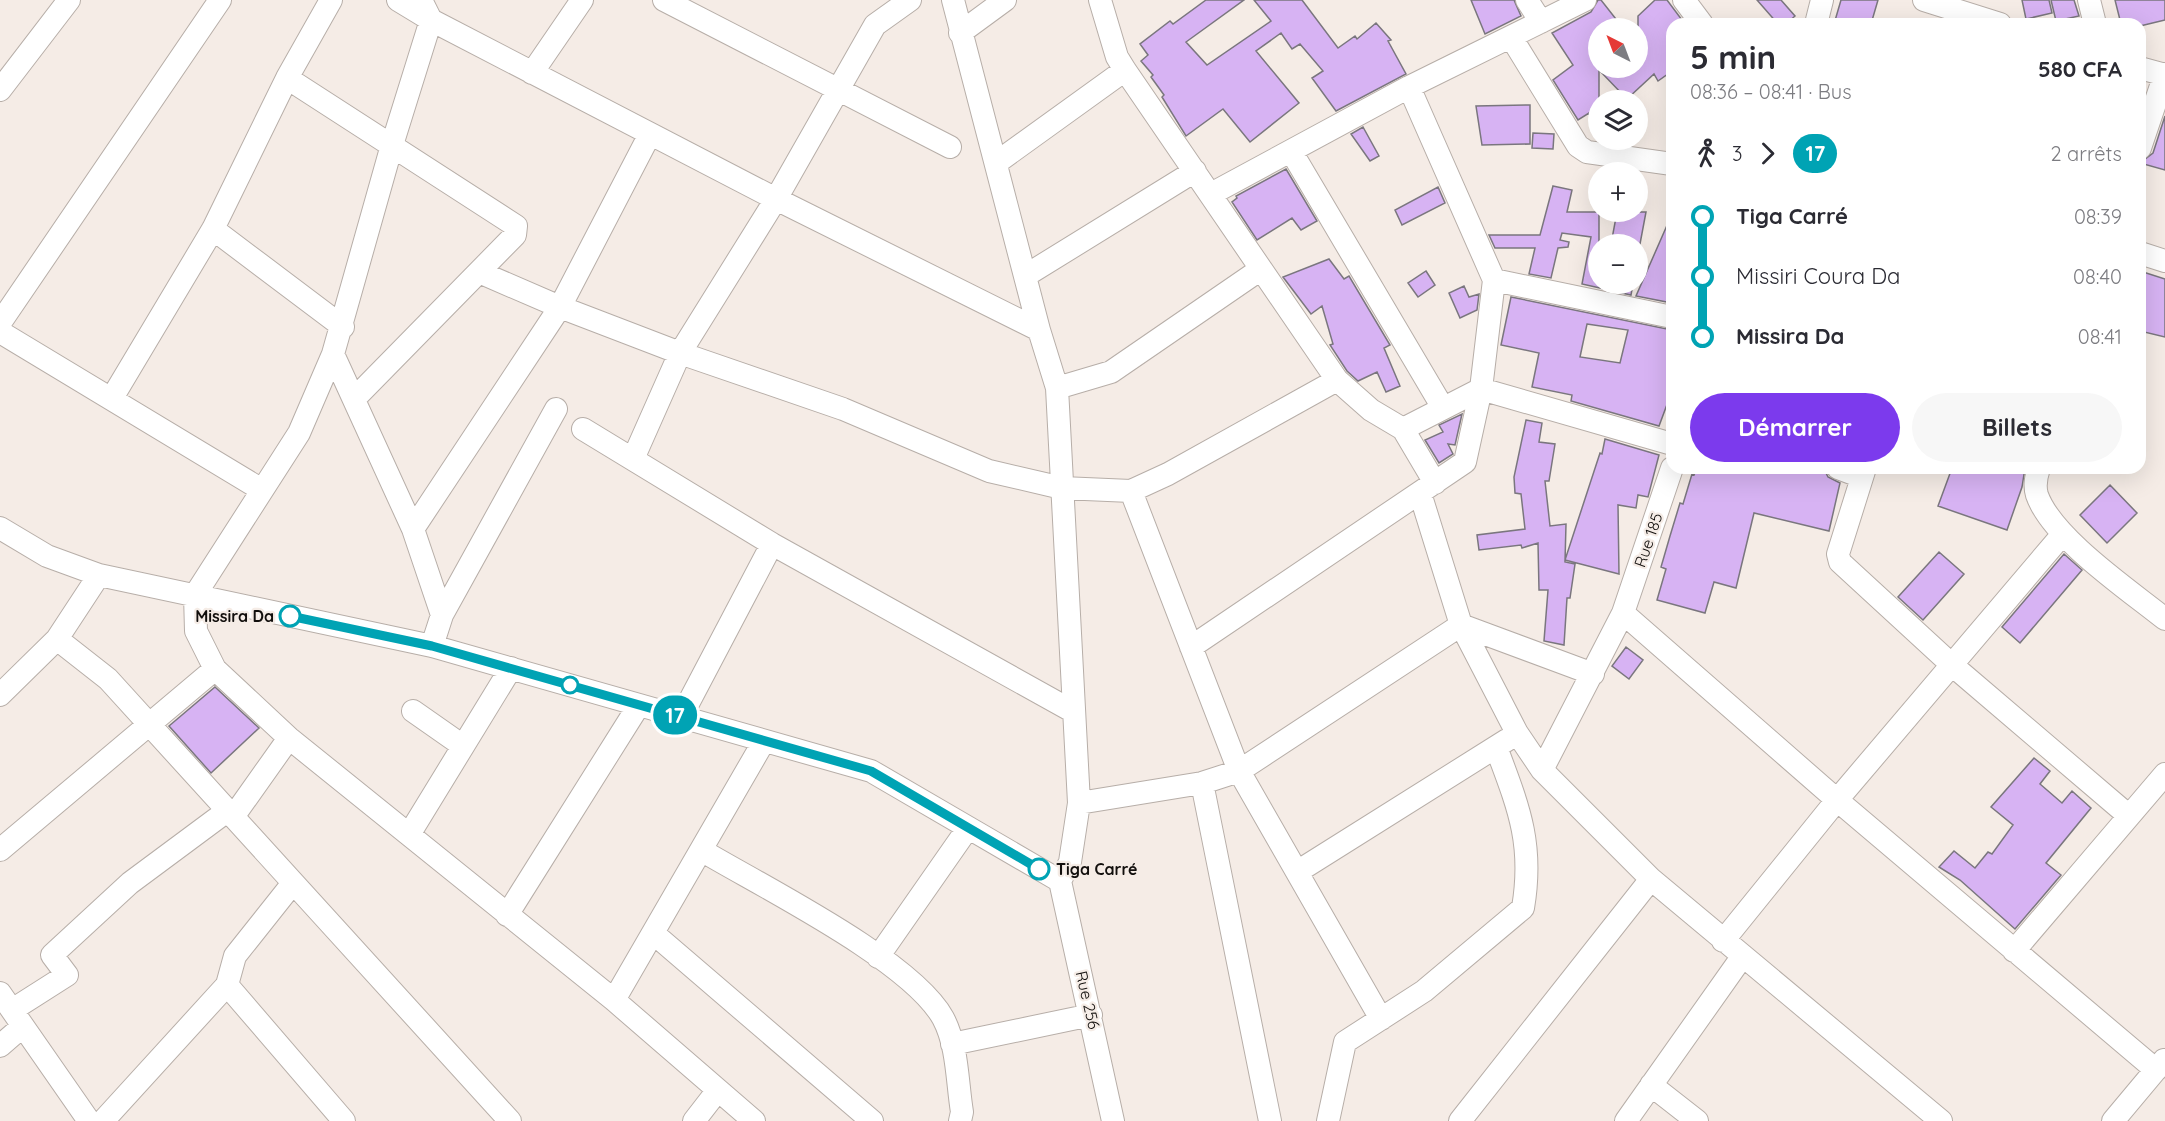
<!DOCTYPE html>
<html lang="fr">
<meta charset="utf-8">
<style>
:root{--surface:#fff;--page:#f7f7f7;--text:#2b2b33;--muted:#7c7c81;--accent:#7c3aed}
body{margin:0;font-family:Quicksand,sans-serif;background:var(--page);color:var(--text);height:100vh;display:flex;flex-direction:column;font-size:22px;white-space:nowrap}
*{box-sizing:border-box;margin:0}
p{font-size:20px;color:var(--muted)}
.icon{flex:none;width:33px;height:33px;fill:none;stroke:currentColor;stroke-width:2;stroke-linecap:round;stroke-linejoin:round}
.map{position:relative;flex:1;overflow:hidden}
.drawer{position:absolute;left:1666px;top:18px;width:480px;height:456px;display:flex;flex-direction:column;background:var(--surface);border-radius:18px;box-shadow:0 6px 24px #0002}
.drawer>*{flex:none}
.badge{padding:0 12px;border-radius:20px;font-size:21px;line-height:39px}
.needle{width:39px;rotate:318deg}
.fabs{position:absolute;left:1588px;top:18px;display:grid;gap:12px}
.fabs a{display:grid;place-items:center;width:60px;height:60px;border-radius:50%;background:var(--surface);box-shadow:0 6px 24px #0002;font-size:30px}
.map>.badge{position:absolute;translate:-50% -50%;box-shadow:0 0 0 3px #fff}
.legs{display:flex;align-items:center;gap:9px;height:66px;padding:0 24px;font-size:20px}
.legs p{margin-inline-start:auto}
.head{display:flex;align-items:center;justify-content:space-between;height:102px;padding:0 24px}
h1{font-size:33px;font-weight:700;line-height:45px}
.primary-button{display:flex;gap:12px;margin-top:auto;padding:12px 24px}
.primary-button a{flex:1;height:69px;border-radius:36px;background:var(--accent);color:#fff;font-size:24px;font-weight:700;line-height:69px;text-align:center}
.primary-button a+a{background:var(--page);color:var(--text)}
ul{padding:0 24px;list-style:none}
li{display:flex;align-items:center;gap:21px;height:60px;font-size:22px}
li i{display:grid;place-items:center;width:9px;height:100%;margin:0 8px;background:currentColor}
li i::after{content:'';width:15px;height:15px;margin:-8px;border:4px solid;border-radius:50%;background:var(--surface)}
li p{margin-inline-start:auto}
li:first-child i{background:linear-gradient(#0000 50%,currentColor 0)}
li:last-child i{background:linear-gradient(currentColor 50%,#0000 0)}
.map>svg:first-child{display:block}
</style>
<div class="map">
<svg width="2165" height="1121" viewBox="0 0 2165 1121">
<rect width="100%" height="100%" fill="#f5ece6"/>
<path fill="#d7b3f3" stroke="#7a767e" stroke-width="1.5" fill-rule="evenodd" d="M1206,0H1244L1186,42L1207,65L1271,21L1254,0H1302L1338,48L1355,36L1357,39L1376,23L1391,40L1388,41L1406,74L1336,111L1312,78L1323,71L1300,44L1292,49L1281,33L1256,51L1299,103L1250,142L1223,109L1186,136L1162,97L1164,95L1151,77L1153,75L1141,61L1148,55L1140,44L1170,21L1173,24Z
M1471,0H1514L1521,16L1485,34Z
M1598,0H1601L1623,28H1599V36L1590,43L1599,55V68H1638V16L1655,0H1667L1685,24H1672V71L1658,81L1654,74L1627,99L1599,70V126L1589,113L1578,120L1553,80L1573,65L1552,33L1591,12Z
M1757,0H1781L1795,16L1786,24H1778Z
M1841,0H1878L1871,24H1834Z
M2022,0H2049L2052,13L2026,19Z
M2051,0H2074L2079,16L2056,21Z
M2115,0H2165V20L2140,26V24H2121Z
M1530,105V144L1482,145L1476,106Z
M2165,116V170L2140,163L2153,153Z
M1363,127L1379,156L1370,161L1351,134Z
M1533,133L1554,134L1553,149L1532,148Z
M1286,169L1317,221L1301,230L1292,218L1257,240L1232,202L1237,198L1236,196Z
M1553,186L1572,190L1567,212H1599V284H1633L1631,295L1582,284L1591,237L1562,233L1560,240L1569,242L1568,247L1558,248L1551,278L1529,274L1535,248H1495L1489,235H1540Z
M1438,187L1445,203L1402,225L1395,210Z
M1617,212H1646L1640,244H1611Z
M1672,214V303L1636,296Z
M1329,259L1344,279L1349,276L1390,345L1384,348L1400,386L1386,392L1377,372L1358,381L1347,371L1330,345L1333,344L1322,306L1311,314L1283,277Z
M1426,271L1435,285L1418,297L1408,283Z
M2140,271L2165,279V337L2140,331Z
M1464,286L1469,297L1479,294L1477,310L1460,318L1449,293Z
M1511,297L1672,330V391L1659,426L1571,401L1572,395L1532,387L1539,353L1501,345ZM1587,324L1628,330L1620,363L1580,357Z
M1462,414L1455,445L1448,444L1453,454L1439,463L1425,440L1443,432L1439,425Z
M1526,420L1542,423L1539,442L1555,444L1549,481H1545L1550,526L1566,524L1565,562L1575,564L1570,598H1567L1564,645L1544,641L1548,590H1539L1538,543L1522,548L1521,545L1479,550L1477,535L1525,529L1521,494L1515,493L1514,477Z
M1605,439L1659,455L1648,497L1638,495L1636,508L1618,505L1619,574L1565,560L1600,453L1602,454Z
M1697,468H1806L1826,473L1828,477L1840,483L1829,531L1754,513L1736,588L1714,582L1705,613L1657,600L1666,569L1661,567L1670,536L1680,503L1683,504L1692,474L1694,475Z
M1952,468H2025L2022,487L2007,530L1938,506Z
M2110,485L2137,513L2107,543L2080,515Z
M1939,552L1964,574L1923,620L1898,597Z
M2064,554L2082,570L2020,643L2002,627Z
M1626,647L1643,660L1629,679L1612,666Z
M215,687L259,728L211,773L169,726Z
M2034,758L2050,771L2040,784L2062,803L2072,791L2091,808L2046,863L2061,875L2015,929L1960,880L1939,867L1954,851L1975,868L1988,852L1992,854L2013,825L1991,807Z"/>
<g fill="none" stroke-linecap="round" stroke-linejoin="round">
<g stroke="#b7aea8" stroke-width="24">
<path id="minor" d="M398,0L431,20L776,199L1039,330
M421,0L431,20L392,145L333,354L299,433L195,595L196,631L215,669L289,738L614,1000L754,1121
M664,0L950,147
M953,0L1039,330L1057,388L1079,803L1070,862L1060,881
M1100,0L1117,57L1125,70L1337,380L1371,410L1403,429L1435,483
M1527,0L1541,22
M1684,0L1702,24
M1924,0L2000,24
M2089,0L2095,24
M1816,24L1822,0
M960,33L1005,0
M1511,37L1578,146L1587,152L1672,164
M2140,68L2165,75
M532,73L582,0
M287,78L516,226L515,235L354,399
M0,90L69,0
M2140,148L2165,74
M1291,151L1443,408
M996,163L1125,70
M1211,194L1409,87L1585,0
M213,229L343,327
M2140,253L2165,261
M479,272L560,307L680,353L843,409L989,471L1062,488L1131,491L1168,474L1337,380
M1025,276L1195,171
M1494,280L1672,317
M0,323L220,0
M0,332L262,490
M333,354L413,529L442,615L432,646
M1057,388L1111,372L1261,269
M112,398L213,229L287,78L331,0
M583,429L772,544L1074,712
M1403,429L1481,389L1672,444
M633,459L680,353L776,199L875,25L910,0
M1838,468L1862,477
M1865,468L1838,554L1840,562L1952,665L2129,816
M2039,468C2036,477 2034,485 2037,495C2052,538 2129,590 2165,619
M1131,491L1239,771L1381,1019
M1420,493L1461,625L1517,733L1542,770L1651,879L1941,1121
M0,528L47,556L99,575L432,646L871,771L1060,881
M413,529L560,307L650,134
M1623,613L1837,800L2156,1070
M442,615L556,409
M1461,625L1593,674
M57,639L108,679L510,1121
M1191,647L1465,462L1481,389L1494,280L1409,87
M0,695L57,639L99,575
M413,711L463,746
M681,717L772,544
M1542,770L1623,613L1672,468
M1202,783L1270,1121
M1079,803L1202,783L1239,771L1461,625
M233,817L289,738
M410,833L511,668
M0,850L215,669
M701,850C761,886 911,960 943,1018C958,1046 957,1082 962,1112L960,1121
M1297,872L1507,740
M1060,881L1113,1121
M507,915L639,705
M653,933L872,1121
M1723,941L1837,800L2062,535
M2014,951L2165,774
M878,957L968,828
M227,985L344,1121
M0,993L89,1121
M614,1000L764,741
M12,1010L67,975L52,955L130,883L227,811
M952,1044L1091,1015
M0,1046L23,1026
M1651,1085L1697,1121
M103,1121L227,985L235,956L293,883
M694,1121L718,1090
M1328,1121L1345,1042L1424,991L1523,908C1534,843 1518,806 1496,747
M1460,1121L1651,879
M1626,1121L1742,957
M2113,1121L2164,1060"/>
</g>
<use href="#minor" stroke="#fff" stroke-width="22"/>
</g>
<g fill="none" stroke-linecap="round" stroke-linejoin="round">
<g stroke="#fff" stroke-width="14">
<path id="line-1" d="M290,616L432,646L871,771L1039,869"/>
</g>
<use href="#line-1" stroke="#00a3b4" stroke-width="9"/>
</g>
<g fill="#fff" stroke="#00a3b4" stroke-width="3">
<circle cx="290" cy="616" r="10"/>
<circle cx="570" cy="685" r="8"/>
<circle cx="1039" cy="869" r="10"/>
</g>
<g text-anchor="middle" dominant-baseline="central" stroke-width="4.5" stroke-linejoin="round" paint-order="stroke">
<g font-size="16" fill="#120f0d" stroke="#f5ece6">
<text transform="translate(1648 540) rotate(-71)">Rue 185</text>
<text transform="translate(1088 1000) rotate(77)">Rue 256</text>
</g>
<g font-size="16" font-weight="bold" fill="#120f0d" stroke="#f5ece6" text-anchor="end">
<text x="274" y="616">Missira Da</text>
<text x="1056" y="869" text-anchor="start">Tiga Carré</text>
</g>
</g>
</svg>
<div class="fabs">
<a><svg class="needle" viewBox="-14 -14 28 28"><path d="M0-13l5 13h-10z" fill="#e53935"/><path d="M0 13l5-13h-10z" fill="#7c7c81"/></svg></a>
<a><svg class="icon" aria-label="layers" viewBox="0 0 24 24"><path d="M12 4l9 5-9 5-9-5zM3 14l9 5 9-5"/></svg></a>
<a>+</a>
<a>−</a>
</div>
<b class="badge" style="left:675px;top:715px;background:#00a3b4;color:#fff">17</b>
<section class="drawer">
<div class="head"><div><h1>5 min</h1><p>08:36 – 08:41 · Bus</p></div><b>580 CFA</b></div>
<div class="legs"><svg class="icon" aria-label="walk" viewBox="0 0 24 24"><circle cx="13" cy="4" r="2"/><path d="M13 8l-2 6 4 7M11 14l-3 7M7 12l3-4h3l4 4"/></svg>3<svg class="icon" aria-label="forward" viewBox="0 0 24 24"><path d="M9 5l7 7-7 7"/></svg><b class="badge" style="background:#00a3b4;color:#fff">17</b><p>2 arrêts</p></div>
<ul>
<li><i style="color:#00a3b4"></i><b>Tiga Carré</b><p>08:39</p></li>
<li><i style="color:#00a3b4"></i><span>Missiri Coura Da</span><p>08:40</p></li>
<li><i style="color:#00a3b4"></i><b>Missira Da</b><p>08:41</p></li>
</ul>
<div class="primary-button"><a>Démarrer</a><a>Billets</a></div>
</section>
</div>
